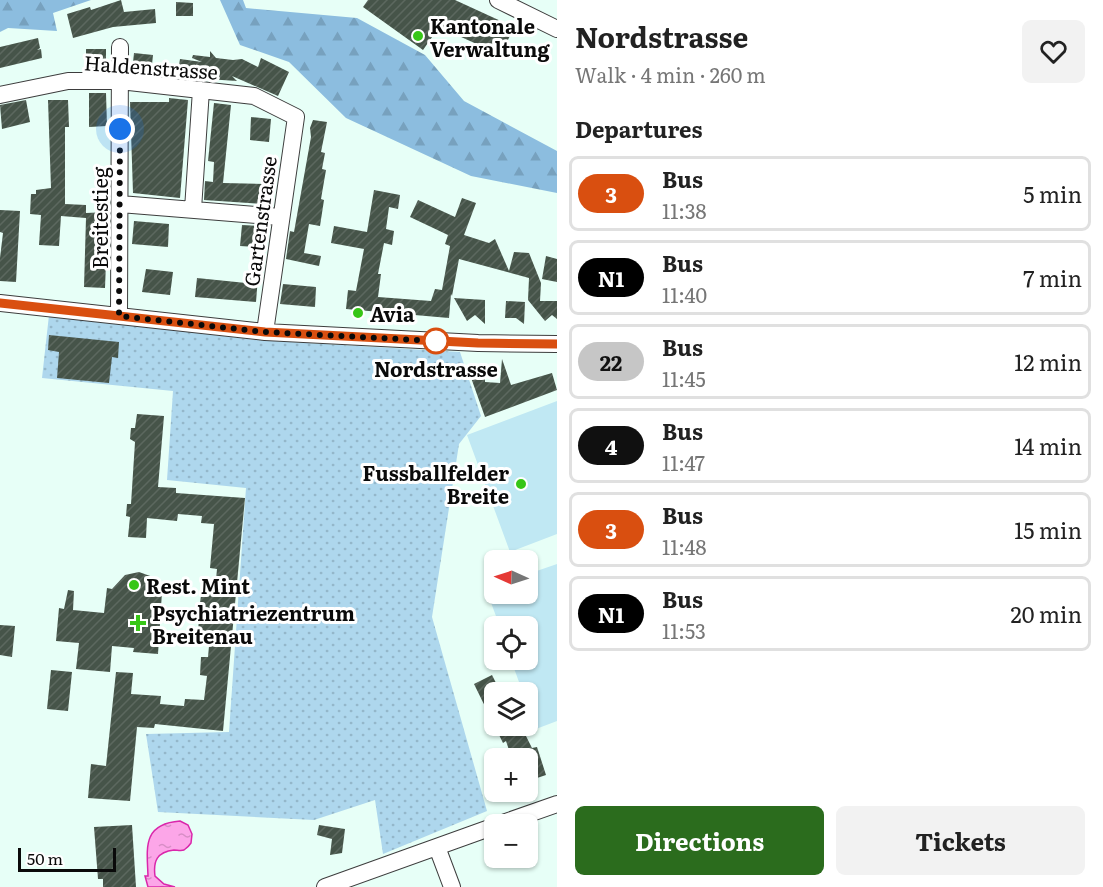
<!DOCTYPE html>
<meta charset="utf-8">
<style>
:root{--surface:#fff;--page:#f2f2f2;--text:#222;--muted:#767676;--line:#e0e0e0;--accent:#2b6c1d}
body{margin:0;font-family:Literata,serif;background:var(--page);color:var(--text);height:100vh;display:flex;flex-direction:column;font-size:22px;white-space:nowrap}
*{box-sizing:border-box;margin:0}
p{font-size:20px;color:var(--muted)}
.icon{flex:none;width:33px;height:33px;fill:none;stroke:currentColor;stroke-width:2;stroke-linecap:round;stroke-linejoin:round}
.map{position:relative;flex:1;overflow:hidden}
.sheet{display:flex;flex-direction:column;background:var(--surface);width:546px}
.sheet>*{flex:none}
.badge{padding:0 12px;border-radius:20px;font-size:21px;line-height:39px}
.needle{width:39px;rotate:273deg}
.buttons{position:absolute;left:484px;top:550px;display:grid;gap:12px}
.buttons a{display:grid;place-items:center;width:54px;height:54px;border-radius:9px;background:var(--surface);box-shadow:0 2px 4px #0004;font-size:30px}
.scale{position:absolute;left:18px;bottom:15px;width:98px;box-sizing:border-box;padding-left:6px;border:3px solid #0a0a0a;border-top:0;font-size:16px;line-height:21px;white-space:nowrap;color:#0a0a0a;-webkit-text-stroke:4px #fff;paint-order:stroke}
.you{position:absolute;width:30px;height:30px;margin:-15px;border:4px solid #fff;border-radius:50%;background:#1a73e8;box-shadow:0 0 0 9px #1a73e833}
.map>.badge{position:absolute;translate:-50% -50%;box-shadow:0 0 0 3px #fff}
h2{padding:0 18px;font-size:22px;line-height:54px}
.round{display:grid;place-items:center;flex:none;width:63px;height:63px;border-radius:9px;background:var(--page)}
.overview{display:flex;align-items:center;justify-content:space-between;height:102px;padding:0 18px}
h1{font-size:28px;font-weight:700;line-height:45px}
.button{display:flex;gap:12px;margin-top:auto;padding:12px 18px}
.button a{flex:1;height:69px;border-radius:9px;background:var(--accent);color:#fff;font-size:24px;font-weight:700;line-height:69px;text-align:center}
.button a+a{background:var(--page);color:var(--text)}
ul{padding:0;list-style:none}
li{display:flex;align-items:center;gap:18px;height:75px;margin:0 12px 9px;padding:0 6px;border:3px solid var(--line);border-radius:9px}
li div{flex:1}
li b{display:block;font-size:22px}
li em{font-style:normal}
li .badge{min-width:66px;font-weight:700;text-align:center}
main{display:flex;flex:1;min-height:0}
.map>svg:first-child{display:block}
</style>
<main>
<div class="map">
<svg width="557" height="887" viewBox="0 0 557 887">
<defs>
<pattern id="forest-firs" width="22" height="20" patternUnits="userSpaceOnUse" patternTransform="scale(1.5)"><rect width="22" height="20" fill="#8cbddf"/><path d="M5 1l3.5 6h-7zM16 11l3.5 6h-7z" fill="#77a1be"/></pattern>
<pattern id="park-dots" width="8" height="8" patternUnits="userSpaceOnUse" patternTransform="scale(1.5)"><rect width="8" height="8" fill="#aed7ed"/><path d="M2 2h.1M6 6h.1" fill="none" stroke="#94b7ca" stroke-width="1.8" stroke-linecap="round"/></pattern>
<pattern id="water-ripples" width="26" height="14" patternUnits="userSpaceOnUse" patternTransform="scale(1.5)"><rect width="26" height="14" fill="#fca6e8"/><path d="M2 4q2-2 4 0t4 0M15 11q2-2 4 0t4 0" fill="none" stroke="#d78ec6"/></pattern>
<pattern id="building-hatch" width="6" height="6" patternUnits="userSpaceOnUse" patternTransform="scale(1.5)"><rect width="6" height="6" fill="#465449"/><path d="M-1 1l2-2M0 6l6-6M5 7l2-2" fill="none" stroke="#5c685f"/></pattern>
</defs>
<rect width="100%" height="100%" fill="#e7fff7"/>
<path fill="url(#forest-firs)" d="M0,0H91L53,13L57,31L8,28L0,32Z
M220,0H243L246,8L357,18L425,55L464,101L557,151V193L471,176L346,118L289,62L240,45Z"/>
<path fill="url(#park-dots)" d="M49,315L257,340L460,352L481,416L459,444L432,617L487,811L383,854L375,800L314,820L158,812L146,734L229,732L246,488L167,480L173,391L42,378Z"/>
<path fill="#c0e8f3" d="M557,401V534L510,552L467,435Z
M557,564V721L536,729L528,707V693H523L511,660H528V627H500L486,589L495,585V594H528V574Z"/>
<path fill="url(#water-ripples)" stroke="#da27ab" stroke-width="1.5" d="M180,821L188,825L192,834L191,843C189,846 187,848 184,850C181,851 177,850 174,850C157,852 153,861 155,876L164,884L175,887H148L145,876H148C147,848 142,824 180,821Z"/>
<path fill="url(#building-hatch)" d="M121,0L124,12L155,9L156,23L113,27L73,38L67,14L90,7L91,10Z
M368,0H455L514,27L501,55L439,27L423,50L363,7Z
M176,2L193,3V16H176Z
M38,38L40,48L37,50L41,49L42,58L0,68V47Z
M86,49H106V69H86Z
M210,51L216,58L233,60L242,59L258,67L261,58L289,72L278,96L232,76L237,81L177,77L180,59L202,62L192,58L193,55L210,57Z
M134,53L153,55L151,74L132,72Z
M89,93H106L107,126L89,127Z
M169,98L188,100L180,198L133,193L130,102H169Z
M26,100L30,122L2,129L0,105Z
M48,100H68L69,127H65V204L86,205V213L108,212L105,288L84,287L86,218L61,216L59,246L39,245L41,215L30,214L31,194H36V190L51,188Z
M214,103L231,105L223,183L265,184L263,204L204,200L205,181L213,182L214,162L208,161Z
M251,117L271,119L269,142L250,140Z
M313,120L327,122L321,152L325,153L322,169L326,170L321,199L324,200L320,226L309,224L304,253L321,256L319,266L286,259L290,231L294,232L311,137L310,128Z
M374,190L400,195L398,209L389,207L386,229L394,231L392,245L384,243L378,274H381L378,297L431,301L435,289L442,290L450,246L445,244L448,235L410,217L418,200L455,217L462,198L476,203L464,235L489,243L495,239L509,271L514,252L529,253L541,283L540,301H557V319L552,315L545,321L528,300L529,278L459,259L452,296L451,294L449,318L346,309L348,290L356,291L364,249L331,243L334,226L367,232Z
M0,210L20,211L16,282L0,281V258L3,233L0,232Z
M134,221L169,224L168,247L132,244Z
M242,225L260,226L258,247L240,246Z
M546,256L557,259V282L542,279Z
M146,269L173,272L170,295L142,292Z
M247,276L258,277L256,302L195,297L197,278L246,283Z
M283,284L316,287L315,307L280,304Z
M454,298L485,300V324L475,315L467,321Z
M506,301L525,302L524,324L516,318H505Z
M49,335L119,342L118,358L112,357L109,383L57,378L59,352L48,350Z
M502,359L511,385L552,373L557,390L485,417L469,372L485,367V382L500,383Z
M137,414L164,416L158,487L176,488V493L245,498L223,731L155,724L154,728L137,727L130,801L88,798L91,764L106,766L116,672L133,673L131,694L161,696L160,704L184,706L185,699L204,700L207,676L200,675L201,657H208L210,635L198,634L199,616H198L202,589L215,590L217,569L210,568L214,524L201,523L202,516L178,514L177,521L147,518L146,538L128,537L130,517L126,516L127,504H131L135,442L130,439L131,428H135Z
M139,572L153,577L159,584L162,592L158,654L133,652L134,648L112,646L110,672L76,669L79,643L56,641L59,608L64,609L68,590L74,591L73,610L104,613L107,588L112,589L125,575Z
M0,625L15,626L12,657L0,655Z
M51,670L72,672L68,711L47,709Z
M492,675L501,693H495V726H517L522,736L525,734L532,748L537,747L546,775L528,781V759H507L506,757L511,756L506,741L503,743L474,684Z
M132,825L136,887H103V879H98L94,827Z
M319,825L345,829L342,853L330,855L332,839L317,835Z"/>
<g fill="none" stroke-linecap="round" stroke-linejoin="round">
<g stroke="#3d3d3d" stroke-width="18">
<path id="minor" d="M498,0L557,29
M0,95L68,81H120L254,96L296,117L265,332
M120,204L280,217
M193,209L201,90
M0,303L265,332L478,343L557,344
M119,316L120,47
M497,825L557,804
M437,847L452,887
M325,887L495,826"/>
</g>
<use href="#minor" stroke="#fff" stroke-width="16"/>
</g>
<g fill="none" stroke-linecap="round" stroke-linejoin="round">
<g stroke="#fff" stroke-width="14">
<path id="line" d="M0,303L265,332L478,343L557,344"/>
</g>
<use href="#line" stroke="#d94f10" stroke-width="9"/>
<path stroke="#0a0a0a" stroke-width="6" stroke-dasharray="0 10.8" d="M120,129L119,316L265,332L436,341"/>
</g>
<g fill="#37c617" stroke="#fff" stroke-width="2">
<circle cx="418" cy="36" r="6"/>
<circle cx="358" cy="313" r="6"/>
<circle cx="521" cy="484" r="6"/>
<circle cx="134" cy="585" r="6"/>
<path d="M135 614h6v6h6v6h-6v6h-6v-6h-6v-6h6z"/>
</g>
<circle fill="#fff" stroke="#d94f10" stroke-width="3" cx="436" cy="341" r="12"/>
<g text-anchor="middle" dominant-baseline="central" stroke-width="6" stroke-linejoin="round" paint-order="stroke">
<g font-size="20" font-weight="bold" fill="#0a0a0a" stroke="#fff" text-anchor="start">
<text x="430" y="25">Kantonale<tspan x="430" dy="23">Verwaltung</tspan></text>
<text x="370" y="313">Avia</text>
<text x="509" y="472" text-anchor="end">Fussballfelder<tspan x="509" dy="23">Breite</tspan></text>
<text x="146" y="585">Rest. Mint</text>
<text x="152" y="612">Psychiatriezentrum<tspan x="152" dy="23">Breitenau</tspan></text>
</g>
<g font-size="20" fill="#0a0a0a" stroke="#fff">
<text transform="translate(151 66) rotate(4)">Haldenstrasse</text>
<text transform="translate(99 218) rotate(-90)">Breitestieg</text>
<text transform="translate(259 221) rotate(-82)">Gartenstrasse</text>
</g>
<g font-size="20" font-weight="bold" fill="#0a0a0a" stroke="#fff">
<text x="436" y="368">Nordstrasse</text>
</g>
</g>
</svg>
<div class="buttons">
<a><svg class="needle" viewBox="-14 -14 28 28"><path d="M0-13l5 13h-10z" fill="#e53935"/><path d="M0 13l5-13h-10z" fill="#767676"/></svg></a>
<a><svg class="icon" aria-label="locate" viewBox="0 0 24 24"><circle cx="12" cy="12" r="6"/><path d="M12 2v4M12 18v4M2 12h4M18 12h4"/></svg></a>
<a><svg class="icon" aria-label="layers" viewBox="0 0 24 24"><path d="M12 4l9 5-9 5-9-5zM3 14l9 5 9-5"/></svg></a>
<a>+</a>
<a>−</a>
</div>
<div class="scale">50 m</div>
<div class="you" style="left:120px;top:129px"></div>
</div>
<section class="sheet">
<div class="overview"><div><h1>Nordstrasse</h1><p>Walk · 4 min · 260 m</p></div><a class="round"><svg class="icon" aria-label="heart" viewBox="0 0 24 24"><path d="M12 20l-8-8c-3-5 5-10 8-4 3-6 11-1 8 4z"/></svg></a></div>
<h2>Departures</h2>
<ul>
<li><span class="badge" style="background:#d94f10;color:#fff">3</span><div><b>Bus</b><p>11:38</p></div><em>5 min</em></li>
<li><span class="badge" style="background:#000;color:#fff">N1</span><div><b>Bus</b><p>11:40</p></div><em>7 min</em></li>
<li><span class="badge" style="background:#c6c6c6;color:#111">22</span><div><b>Bus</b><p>11:45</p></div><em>12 min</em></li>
<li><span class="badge" style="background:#101010;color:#fff">4</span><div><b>Bus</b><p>11:47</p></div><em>14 min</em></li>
<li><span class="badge" style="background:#d94f10;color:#fff">3</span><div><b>Bus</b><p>11:48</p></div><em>15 min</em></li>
<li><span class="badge" style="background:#000;color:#fff">N1</span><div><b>Bus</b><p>11:53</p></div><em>20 min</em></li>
</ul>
<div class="button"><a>Directions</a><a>Tickets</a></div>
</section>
</main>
